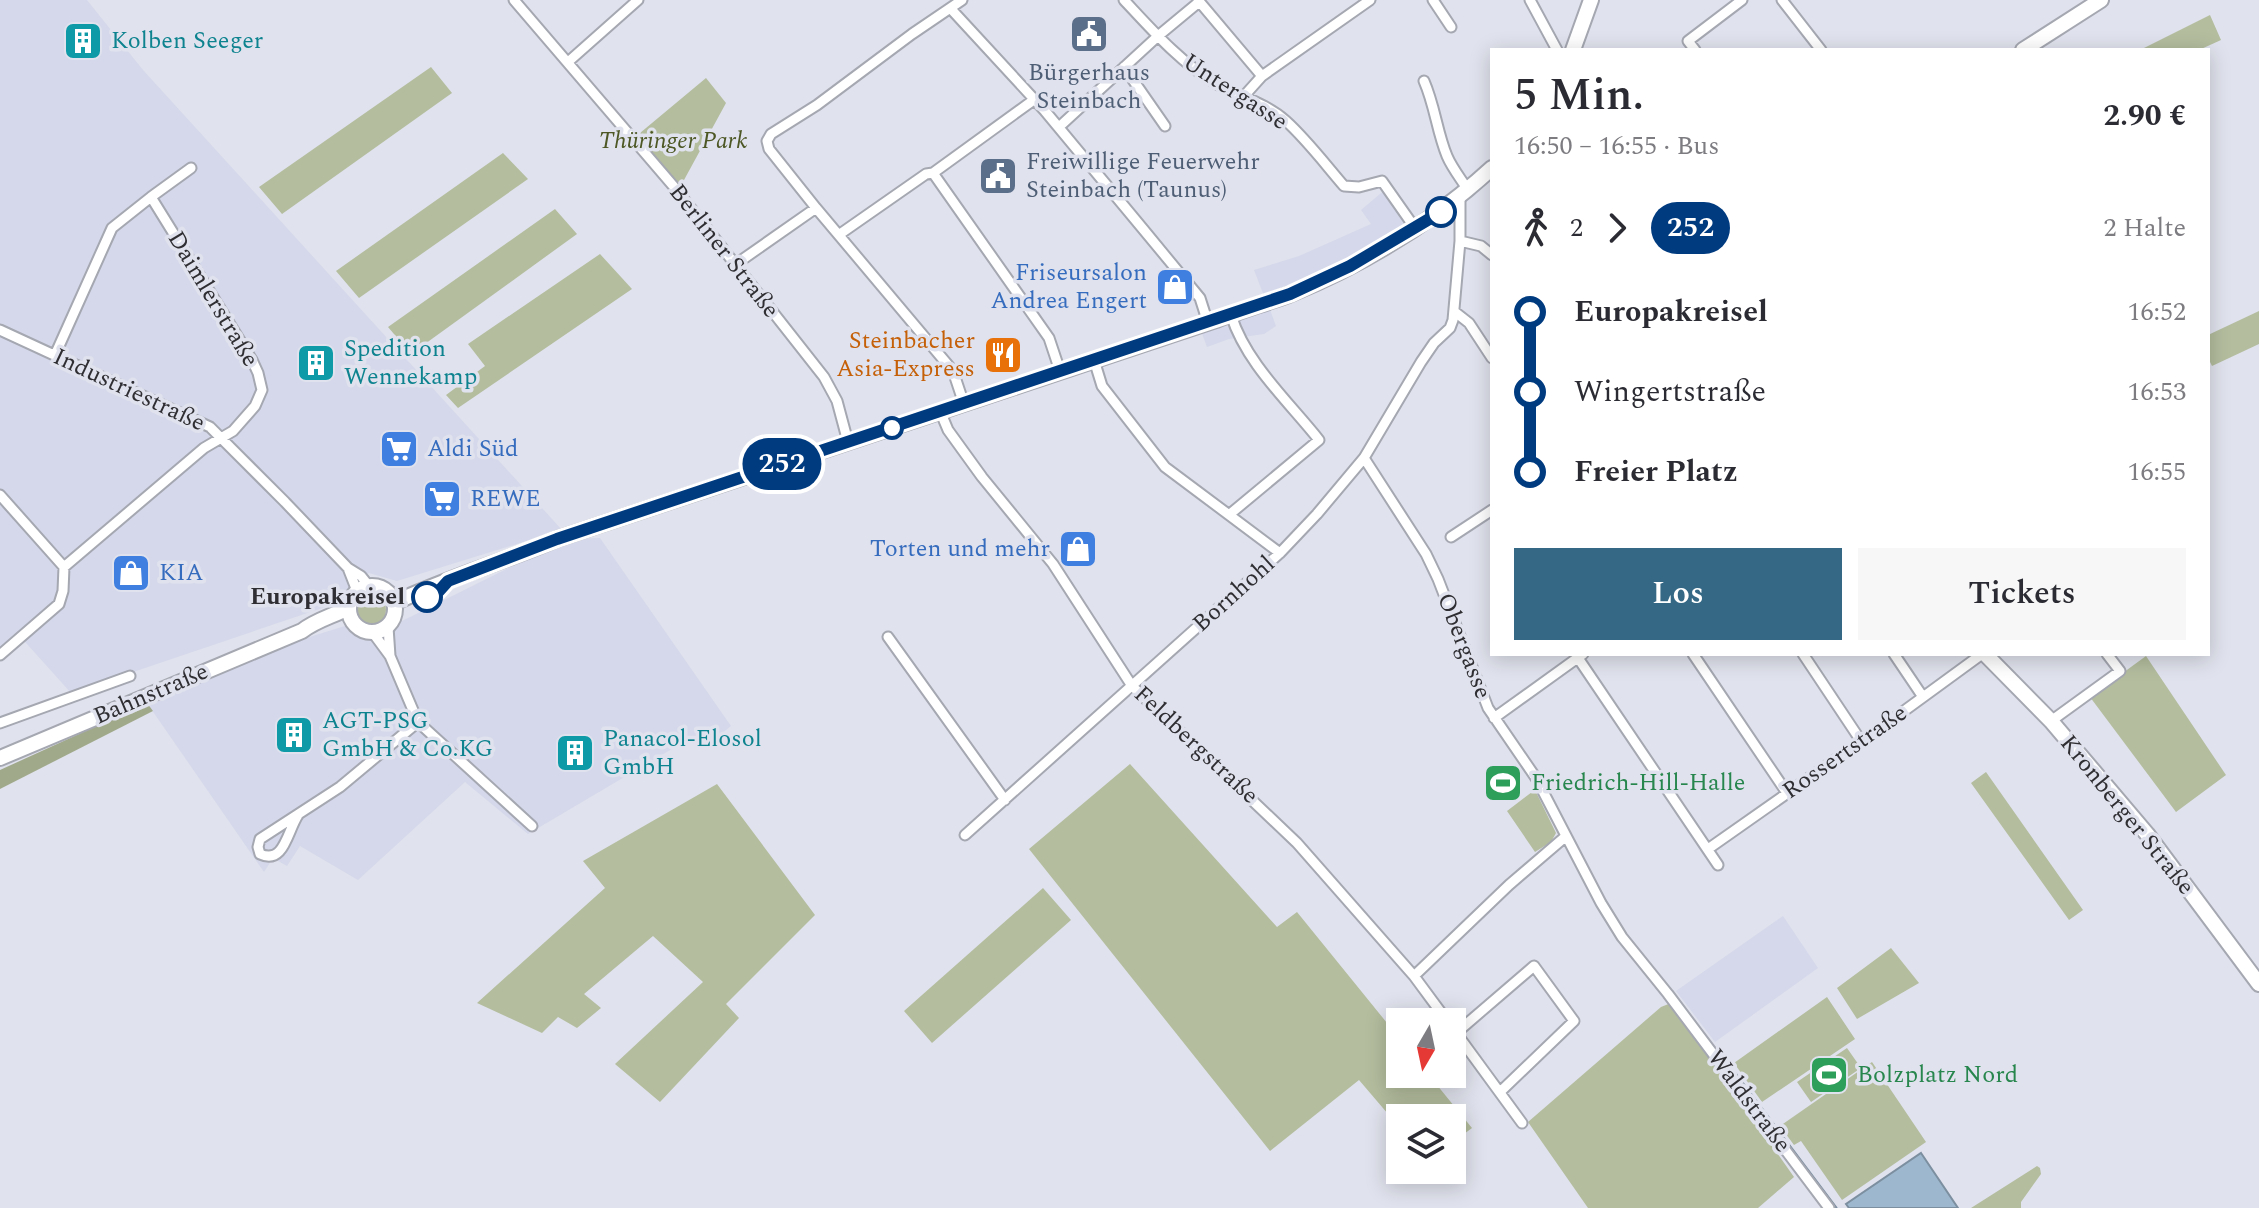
<!DOCTYPE html>
<html lang="de">
<meta charset="utf-8">
<style>
:root{--surface:#fff;--page:#f7f7f7;--text:#2b2b33;--muted:#7c7c81;--accent:#346885}
body{margin:0;font-family:Spectral,serif;background:var(--page);color:var(--text);height:100vh;display:flex;flex-direction:column;font-size:30px;white-space:nowrap}
*{box-sizing:border-box;margin:0}
p{font-size:26px;color:var(--muted)}
.icon{flex:none;width:44px;height:44px;fill:none;stroke:currentColor;stroke-width:2;stroke-linecap:round;stroke-linejoin:round}
.map{position:relative;flex:1;overflow:hidden}
.sheet{position:absolute;left:1490px;top:48px;width:720px;height:608px;display:flex;flex-direction:column;background:var(--surface);border-radius:0px;box-shadow:0 4px 20px #0003}
.sheet>*{flex:none}
.badge{padding:0 16px;border-radius:26px;font-size:28px;line-height:52px}
.needle{width:52px;rotate:189deg}
.tools{position:absolute;left:1386px;top:1008px;display:grid;gap:16px}
.tools a{display:grid;place-items:center;width:80px;height:80px;border-radius:0px;background:var(--surface);box-shadow:0 4px 20px #0003;font-size:40px}
.map>.badge{position:absolute;translate:-50% -50%;box-shadow:0 0 0 4px #fff}
.legs{display:flex;align-items:center;gap:12px;height:88px;padding:0 24px;font-size:26px}
.legs p{margin-inline-start:auto}
.summary{display:flex;align-items:center;justify-content:space-between;height:136px;padding:0 24px}
h1{font-size:44px;font-weight:600;line-height:60px}
.primary-button{display:flex;gap:16px;margin-top:auto;padding:16px 24px}
.primary-button a{flex:1;height:92px;border-radius:0px;background:var(--accent);color:#fff;font-size:32px;font-weight:600;line-height:92px;text-align:center}
.primary-button a+a{background:var(--page);color:var(--text)}
ul{padding:0 24px;list-style:none}
li{display:flex;align-items:center;gap:28px;height:80px;font-size:30px}
li i{display:grid;place-items:center;width:12px;height:100%;margin:0 10px;background:currentColor}
li i::after{content:'';width:20px;height:20px;margin:-10px;border:6px solid;border-radius:50%;background:var(--surface)}
li p{margin-inline-start:auto}
li:first-child i{background:linear-gradient(#0000 50%,currentColor 0)}
li:last-child i{background:linear-gradient(currentColor 50%,#0000 0)}
.map>svg:first-child{display:block}
</style>
<div class="map">
<svg width="2259" height="1208" viewBox="0 0 2259 1208">
<rect width="100%" height="100%" fill="#e0e2ed"/>
<path fill="#d4d8ea" d="M0,0H87L143,70L562,530L397,581L369,573L345,591L337,603L71,693L18,634L0,649Z
M1387,188L1415,228L1266,301L1254,270L1299,256L1371,224L1361,210Z
M1269,307L1276,326L1264,334L1229,339L1207,347L1201,331Z
M600,538L731,726L705,747L687,740L528,834L465,782L358,880L300,846L287,866L273,858L264,872L147,703L245,657L345,626L367,636L394,625L567,539Z
M1783,916L1818,968L1715,1042L1676,991Z"/>
<path fill="#b4bd9e" d="M2210,15L2221,40L2199,50H2140Z
M431,67L452,93L282,214L259,187Z
M706,78L726,103L678,191L634,138Z
M503,153L528,179L359,298L336,271Z
M555,209L577,234L411,354L388,327Z
M600,254L632,289L458,408L446,395L485,366L468,344Z
M2259,311V344L2212,366L2208,358V335Z
M356 610a15 15 0 1 1 30 0a15 15 0 1 1-30 0Z
M2146,656L2226,775L2176,812L2090,697Z
M1130,764L1277,927L1297,912L1400,1039V1074H1428L1472,1128L1452,1143V1118H1400V1128L1359,1080L1270,1151L1029,849Z
M1986,772L2083,910L2069,920L1971,783Z
M717,784L815,915L726,1004L739,1018L660,1102L615,1064L703,982L653,936L584,994L601,1008L577,1028L558,1017L542,1033L477,1003L605,888L583,861Z
M1532,792H1536L1556,833L1551,842L1535,852L1507,811Z
M1043,888L1071,920L932,1043L904,1011Z
M1891,948L1919,983L1857,1019L1837,988Z
M1827,997L1855,1039L1762,1102L1734,1063Z
M1671,1003L1794,1177L1758,1208H1588L1528,1122L1661,1007Z
M1847,1048L1861,1068L1811,1102L1797,1082Z
M1872,1062L1926,1142L1842,1200L1801,1141L1794,1145L1780,1126Z
M2037,1166L2040,1168L2041,1174L2021,1202V1208H1971Z"/>
<path fill="#a1a98b" d="M147,703L153,711L0,789V770Z"/>
<path fill="#9db8ce" stroke="#7c8fa0" stroke-width="2" d="M1921,1153L1958,1208H1849L1846,1204Z"/>
<g fill="none" stroke-linecap="round" stroke-linejoin="round">
<path stroke="#7c8fa0" stroke-width="3" d="M1734,1072L1836,1208"/>
<g stroke="#a5a7b1" stroke-width="13">
<path id="street" d="M514,0L675,188L824,377L837,401L848,442
M962,0L912,34L817,105L771,134L767,141L769,149L816,208L953,371L964,404
M1124,0C1152,30 1180,62 1215,83C1238,96 1266,103 1286,121C1307,140 1325,164 1344,186L1359,187L1382,181L1415,228
M1198,0L1262,76
M1433,0L1451,27
M1530,0L1557,50
M1782,0L1821,50
M951,9L1045,111L1143,229L1200,298L1208,323
M1695,50L1688,41L1742,0
M568,62L638,0
M1124,67L1165,126
M1424,81C1435,106 1437,132 1447,156C1452,168 1461,179 1468,190
M1244,96L1262,76L1370,0
M1059,127L1158,36L1199,2
M933,173L1049,338L1060,371
M151,197L191,168
M840,234L926,174L933,173L1035,99
M1460,241L1481,246L1492,255
M736,264L816,208
M1455,312L1469,323L1492,358
M0,330L210,427L285,502L348,568L361,576L369,586
M55,355L112,228L151,197L252,360L258,373L262,390L255,406L233,431L204,448L64,567
M1094,360L1102,386L1165,467L1280,553
M940,411L948,430L982,477L1053,564L1132,686L1297,843L1414,976L1448,1022
M1364,458L1426,554L1438,579L1488,708L1536,778L1601,903L1622,937L1668,994L1829,1208
M0,495L64,567L63,591L59,604L0,655
M1230,514L1319,440C1288,401 1246,363 1231,315
M1451,537L1492,510
M348,568L357,591
M388,627L390,656
M373,633L390,656L418,722L532,826
M888,637L1005,800
M1693,654L1787,793
M1803,654L1861,741
M1894,654L1923,697
M1578,658L1718,865
M1494,718L1583,654
M2051,721L2120,671L2107,654
M0,723L130,676
M298,815C287,832 284,865 260,854L258,847L260,839L340,787L418,722
M965,835L1280,553L1317,514L1364,458L1421,362L1434,343L1450,328L1453,320L1460,241V196
M1708,849L1893,719L1982,654
M1414,976L1509,885L1565,837
M1454,1030L1522,1123
M1456,1033L1534,966L1574,1021L1500,1092"/>
</g>
<g stroke="#a5a7b1" stroke-width="18">
<path id="secondary" d="M1573,50L1591,0
M2023,50L2101,0
M349 609a23 23 0 1 1 46 0a23 23 0 1 1-46 0Z
M394,603C447,578 503,562 557,539L1216,320C1240,311 1266,303 1291,294C1364,264 1434,221 1492,168
M1985,654L2051,721L2147,834L2259,984
M0,758L302,631C316,620 333,616 348,608"/>
</g>
<use href="#street" stroke="#fff" stroke-width="9"/>
<use href="#secondary" stroke="#fff" stroke-width="14"/>
</g>
<g fill="none" stroke-linecap="round" stroke-linejoin="round">
<g stroke="#fff" stroke-width="18">
<path id="line-1" d="M427,597L439,591L448,581L557,539L1290,294L1350,266L1441,212"/>
</g>
<use href="#line-1" stroke="#003b80" stroke-width="12"/>
</g>
<defs>
<g id="civic-square" transform="scale(2)"><rect x="-9" y="-9" width="18" height="18" rx="4" fill="#5c6f8a" stroke="#e0e2ed"/><path d="M-.6-6.5H3V-4.5H.6V-3L4-1V1h2V6H-6V1h2V-1L-.6-3ZM-1.2 2.5V6h2.4V2.5Z" fill="#fff"/></g>
<g id="building-square" transform="scale(2)"><rect x="-9" y="-9" width="18" height="18" rx="4" fill="#0f9aa8" stroke="#e0e2ed"/><path d="M-4-6H4V6H1V3H-1V6H-4ZM-2.5-4.3h1.7v1.8h-1.7ZM.8-4.3h1.7v1.8H.8ZM-2.5-1h1.7V.8h-1.7ZM.8-1h1.7V.8H.8Z" fill="#fff"/></g>
<g id="shop-square" transform="scale(2)"><rect x="-9" y="-9" width="18" height="18" rx="4" fill="#3f7fe0" stroke="#e0e2ed"/><path d="M-5-2.5h2.3a2.7 3.5 0 0 1 5.4 0H5L5.5 6h-11ZM-1.5-2.5h3a1.5 2.3 0 0 0-3 0Z" fill="#fff"/></g>
<g id="restaurant-square" transform="scale(2)"><rect x="-9" y="-9" width="18" height="18" rx="4" fill="#e8710a" stroke="#e0e2ed"/><path d="M-5-6h1v4h1v-4h1v4h1v-4h1v5L-1.5 .5V6h-2V.5L-5-1ZM5-6V6H3V1.5H1.5Q1.5-4 5-6Z" fill="#fff"/></g>
<g id="supermarket-square" transform="scale(2)"><rect x="-9" y="-9" width="18" height="18" rx="4" fill="#3f7fe0" stroke="#e0e2ed"/><path d="M-6-5.5h2.5l.6 2H6L4.5 2H-2.5L-4.4-4H-6ZM-1.5 3.2a1.3 1.3 0 1 0 .1 0ZM3 3.2a1.3 1.3 0 1 0 .1 0Z" fill="#fff"/></g>
<g id="stadium-square" transform="scale(2)"><rect x="-9" y="-9" width="18" height="18" rx="4" fill="#2e9e5b" stroke="#e0e2ed"/><path d="M0-5a6.5 5 0 1 0 0 10a6.5 5 0 1 0 0-10ZM-3.5-1.8h7v3.6h-7Z" fill="#fff"/></g>
</defs>
<g fill-rule="evenodd">
<use href="#civic-square" x="1089" y="34"/>
<use href="#building-square" x="83" y="41"/>
<use href="#civic-square" x="998" y="176"/>
<use href="#shop-square" x="1175" y="287"/>
<use href="#restaurant-square" x="1003" y="355"/>
<use href="#building-square" x="316" y="363"/>
<use href="#supermarket-square" x="399" y="449"/>
<use href="#supermarket-square" x="442" y="499"/>
<use href="#shop-square" x="1078" y="549"/>
<use href="#shop-square" x="131" y="573"/>
<use href="#building-square" x="294" y="735"/>
<use href="#building-square" x="575" y="753"/>
<use href="#stadium-square" x="1503" y="783"/>
<use href="#stadium-square" x="1829" y="1075"/>
</g>
<g fill="#fff" stroke="#003b80" stroke-width="4">
<circle cx="1441" cy="212" r="14"/>
<circle cx="892" cy="428" r="10"/>
<circle cx="427" cy="597" r="14"/>
</g>
<g text-anchor="middle" dominant-baseline="central" stroke-width="7" stroke-linejoin="round" paint-order="stroke">
<g font-size="24" fill="#0d838f" stroke="#e0e2ed" text-anchor="start">
<text x="111" y="41">Kolben Seeger</text>
<text x="344" y="349">Spedition<tspan x="344" dy="28">Wennekamp</tspan></text>
<text x="322" y="721">AGT-PSG<tspan x="322" dy="28">GmbH &amp; Co.KG</tspan></text>
<text x="603" y="739">Panacol-Elosol<tspan x="603" dy="28">GmbH</tspan></text>
</g>
<g font-size="24" fill="#4e5e75" stroke="#e0e2ed">
<text x="1089" y="73">Bürgerhaus<tspan x="1089" dy="28">Steinbach</tspan></text>
<text x="1026" y="162" text-anchor="start">Freiwillige Feuerwehr<tspan x="1026" dy="28">Steinbach (Taunus)</tspan></text>
</g>
<g font-size="24" fill="#2f2f33" stroke="#e0e2ed">
<text transform="translate(1235 92) rotate(33)">Untergasse</text>
<text transform="translate(724 251) rotate(52)">Berliner Straße</text>
<text transform="translate(213 299) rotate(59)">Daimlerstraße</text>
<text transform="translate(129 390) rotate(25)">Industriestraße</text>
<text transform="translate(1234 594) rotate(-42)">Bornhohl</text>
<text transform="translate(1464 646) rotate(69)">Obergasse</text>
<text transform="translate(151 694) rotate(-23)">Bahnstraße</text>
<text transform="translate(1196 745) rotate(43)">Feldbergstraße</text>
<text transform="translate(1845 752) rotate(-35)">Rossertstraße</text>
<text transform="translate(2127 815) rotate(51)">Kronberger Straße</text>
<text transform="translate(1749 1101) rotate(53)">Waldstraße</text>
</g>
<g font-size="24" font-style="italic" fill="#4c5725" stroke="#e0e2ed">
<text x="673" y="141">Thüringer Park</text>
</g>
<g font-size="24" fill="#366cbe" stroke="#e0e2ed" text-anchor="start">
<text x="1147" y="273" text-anchor="end">Friseursalon<tspan x="1147" dy="28">Andrea Engert</tspan></text>
<text x="427" y="449">Aldi Süd</text>
<text x="470" y="499">REWE</text>
<text x="1050" y="549" text-anchor="end">Torten und mehr</text>
<text x="159" y="573">KIA</text>
</g>
<g font-size="24" fill="#c56008" stroke="#e0e2ed" text-anchor="end">
<text x="975" y="341">Steinbacher<tspan x="975" dy="28">Asia-Express</tspan></text>
</g>
<g font-size="24" font-weight="bold" fill="#2f2f33" stroke="#e0e2ed" text-anchor="end">
<text x="405" y="597">Europakreisel</text>
</g>
<g font-size="24" fill="#27864d" stroke="#e0e2ed" text-anchor="start">
<text x="1531" y="783">Friedrich-Hill-Halle</text>
<text x="1857" y="1075">Bolzplatz Nord</text>
</g>
</g>
</svg>
<div class="tools">
<a><svg class="needle" viewBox="-14 -14 28 28"><path d="M0-13l5 13h-10z" fill="#e53935"/><path d="M0 13l5-13h-10z" fill="#7c7c81"/></svg></a>
<a><svg class="icon" aria-label="layers" viewBox="0 0 24 24"><path d="M12 4l9 5-9 5-9-5zM3 14l9 5 9-5"/></svg></a>
</div>
<b class="badge" style="left:782px;top:464px;background:#003b80;color:#fff">252</b>
<section class="sheet">
<div class="summary"><div><h1>5 Min.</h1><p>16:50 – 16:55 · Bus</p></div><b>2.90 €</b></div>
<div class="legs"><svg class="icon" aria-label="walk" viewBox="0 0 24 24"><circle cx="13" cy="4" r="2"/><path d="M13 8l-2 6 4 7M11 14l-3 7M7 12l3-4h3l4 4"/></svg>2<svg class="icon" aria-label="forward" viewBox="0 0 24 24"><path d="M9 5l7 7-7 7"/></svg><b class="badge" style="background:#003b80;color:#fff">252</b><p>2 Halte</p></div>
<ul>
<li><i style="color:#003b80"></i><b>Europakreisel</b><p>16:52</p></li>
<li><i style="color:#003b80"></i><span>Wingertstraße</span><p>16:53</p></li>
<li><i style="color:#003b80"></i><b>Freier Platz</b><p>16:55</p></li>
</ul>
<div class="primary-button"><a>Los</a><a>Tickets</a></div>
</section>
</div>
